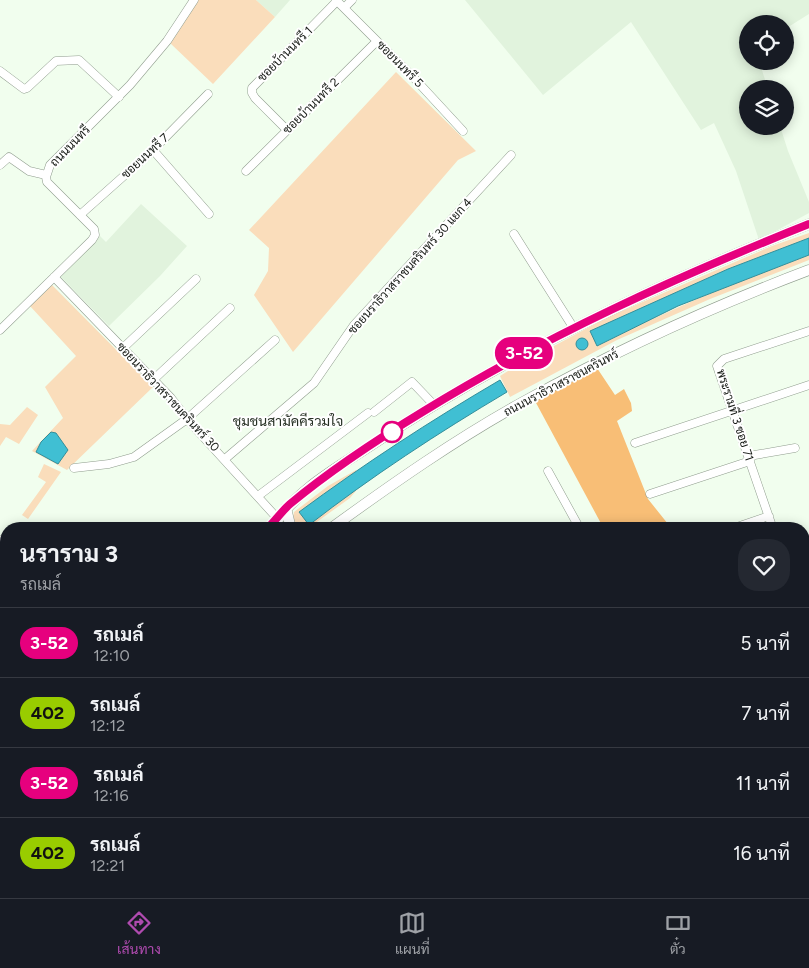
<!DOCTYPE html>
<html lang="th">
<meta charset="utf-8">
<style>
:root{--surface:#171b24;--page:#242831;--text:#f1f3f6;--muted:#9ea1a6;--line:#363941;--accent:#b04bb0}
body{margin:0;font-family:Figtree,Sarabun,sans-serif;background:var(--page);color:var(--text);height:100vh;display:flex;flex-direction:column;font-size:19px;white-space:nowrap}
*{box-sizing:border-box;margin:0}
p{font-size:16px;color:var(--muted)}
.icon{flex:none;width:28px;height:28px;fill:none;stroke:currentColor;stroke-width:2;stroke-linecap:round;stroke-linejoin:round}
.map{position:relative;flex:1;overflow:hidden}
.sheet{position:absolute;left:0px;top:522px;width:810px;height:376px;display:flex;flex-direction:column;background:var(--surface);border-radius:20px 20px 0 0;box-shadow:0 2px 12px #0003}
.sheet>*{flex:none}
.badge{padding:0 10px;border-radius:16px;font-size:18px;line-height:32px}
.controls{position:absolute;left:739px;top:15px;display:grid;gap:10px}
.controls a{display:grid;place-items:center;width:55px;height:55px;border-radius:50%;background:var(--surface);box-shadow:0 2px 12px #0003;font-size:25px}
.map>.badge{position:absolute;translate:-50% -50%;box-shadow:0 0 0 2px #fff}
.round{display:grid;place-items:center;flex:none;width:52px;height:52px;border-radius:20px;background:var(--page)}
.overview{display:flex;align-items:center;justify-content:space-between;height:85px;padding:0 20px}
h1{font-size:24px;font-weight:700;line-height:38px}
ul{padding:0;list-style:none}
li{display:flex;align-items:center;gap:15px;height:70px;padding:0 20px;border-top:1px solid var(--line)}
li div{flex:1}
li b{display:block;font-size:19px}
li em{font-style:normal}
li .badge{min-width:55px;font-weight:700;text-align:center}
.menu{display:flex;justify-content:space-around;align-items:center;height:70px;border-top:1px solid var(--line);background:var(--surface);font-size:14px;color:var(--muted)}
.menu a{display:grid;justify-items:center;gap:2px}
.menu .current{color:var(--accent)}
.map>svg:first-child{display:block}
</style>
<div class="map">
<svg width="809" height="898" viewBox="0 0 809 898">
<rect width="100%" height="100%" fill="#f1feee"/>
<path fill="#e1f3dd" d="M256,0H290L275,17Z
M465,0H809V14L785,29V24H748V61H759L768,89H748V126H780L788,151L809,202V213L759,240L736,171L714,123L701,130L631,22L543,95Z
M141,204L187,246L160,276L109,326L61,277L100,236L106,242Z
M0,588L6,589V848L0,846Z
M804,677H809V898H754L750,893L804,892Z
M242,893H454L451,898H262Z"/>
<path fill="#faddbb" d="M198,0H256L275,17L213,84L170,43Z
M396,72L476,151L458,160L293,352L254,295L268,271L269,248L249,230Z
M809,233V238L728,269L590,331L597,346C666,311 736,281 809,255V260L710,299L617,340L510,397L500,376L511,369L608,317L772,246Z
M52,285L153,387L67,470L32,451L63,418L45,387L76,356L30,306Z
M27,407L38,415L19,444L6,437L0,446V424L10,425Z
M44,464L61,472L28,519L22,515L46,482L38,477Z
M356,470L359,487L350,498L307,529H297L292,524L294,512L328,486Z
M804,641L809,642V668H804Z"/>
<path fill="#f8be76" d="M597,368L615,395L624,389L631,403L632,411L617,421L648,499L672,529H604L535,401Z
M0,847L6,849V874L0,863Z
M27,893H66L65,898Z"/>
<path fill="#40bfd3" stroke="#338e9a" d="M809,238V255L678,306L597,346L590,331L728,269Z
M576 344a6 6 0 1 1 12 0a6 6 0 1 1-12 0Z
M500,380L507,392C438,433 372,476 309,525L299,512C364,464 430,421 500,380Z
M51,432L56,433L68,450L58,464L36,452L41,442Z
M0,863L6,874V892L27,893L59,898H0Z
M66,893L242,892L261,898H65Z"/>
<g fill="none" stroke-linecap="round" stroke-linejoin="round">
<path stroke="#338e9a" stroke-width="2.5" d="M309,898L310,892"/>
<g stroke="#909d8e" stroke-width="9">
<path id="minor" d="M336,0L414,78L463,131
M344,8L352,0
M0,71L24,89L27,88L56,61L79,60L119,97
M287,130L255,98L252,93V88L337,1
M153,150L209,214
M0,165L9,157L29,171L46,175
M246,171L377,41
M80,215L153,150L208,94
M514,234L573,327
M54,277L171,398L187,419L278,519
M0,330L92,240L95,235L94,229L47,182L46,177L50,165L130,85L167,41L194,0
M123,348L196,279
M153,380L230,308
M374,412L412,382L434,405
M635,443L809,385
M749,456L795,448
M225,459L314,383L354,325L511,155
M74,468L109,464L134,457L187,419L275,340
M548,471L580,529
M650,494L750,461
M258,496L368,413
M731,529L769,516
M773,529L717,366L724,359L809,331
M804,673L809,672
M804,706L809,714
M804,755L809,752
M804,799L809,796
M757,892L765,898
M692,898L699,892"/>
</g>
<g stroke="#909d8e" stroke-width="11">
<path id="major" d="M286,508L291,529
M272,529C293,492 335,469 370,446C507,354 656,285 809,224
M330,529C392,484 456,439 523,402C615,351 711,307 809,270
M0,541L6,542
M0,553L6,554
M0,570L6,571
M0,579L6,581
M804,603L809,604
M804,632L809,633"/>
</g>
<use href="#minor" stroke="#fff" stroke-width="8"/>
<use href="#major" stroke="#fff" stroke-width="10"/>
</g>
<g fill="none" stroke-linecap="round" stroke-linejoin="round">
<g stroke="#fff" stroke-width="11">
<path id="line" d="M267,529C275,521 282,511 290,504C332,469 378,439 424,411C546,336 676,277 809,224"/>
</g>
<use href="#line" stroke="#e6007e" stroke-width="8"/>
</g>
<circle fill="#fff" stroke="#e6007e" stroke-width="2.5" cx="392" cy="432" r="10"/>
<g text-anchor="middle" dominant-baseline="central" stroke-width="4" stroke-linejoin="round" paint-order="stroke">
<g font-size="12" fill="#161a15" stroke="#fff">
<text transform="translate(285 54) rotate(-45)">ซอยบ้านนทรี 1</text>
<text transform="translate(400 64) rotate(45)">ซอยนนทรี 5</text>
<text transform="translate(311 106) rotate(-45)">ซอยบ้านนทรี 2</text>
<text transform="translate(70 146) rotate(-46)">ถนนนนทรี</text>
<text transform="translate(145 156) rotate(-43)">ซอยนนทรี 7</text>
<text transform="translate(410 266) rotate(-48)">ซอยนราธิวาสราชนครินทร์ 30 แยก 4</text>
<text transform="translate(561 383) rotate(-28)">ถนนนราธิวาสราชนครินทร์</text>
<text transform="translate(168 397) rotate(47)">ซอยนราธิวาสราชนครินทร์ 30</text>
<text transform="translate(735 415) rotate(72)">พระรามที่ 3 ซอย 71</text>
</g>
<g font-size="14" fill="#263024" stroke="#fff">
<text x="288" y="421">ชุมชนสามัคคีรวมใจ</text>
</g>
</g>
</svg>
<div class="controls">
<a><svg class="icon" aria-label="locate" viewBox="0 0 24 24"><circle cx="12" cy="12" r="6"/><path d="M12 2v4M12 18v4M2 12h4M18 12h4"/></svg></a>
<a><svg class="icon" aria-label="layers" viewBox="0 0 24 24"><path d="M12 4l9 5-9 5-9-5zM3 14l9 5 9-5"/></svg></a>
</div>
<b class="badge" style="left:524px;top:353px;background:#e6007e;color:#fff">3-52</b>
<section class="sheet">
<div class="overview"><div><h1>นราราม 3</h1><p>รถเมล์</p></div><a class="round"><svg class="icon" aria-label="heart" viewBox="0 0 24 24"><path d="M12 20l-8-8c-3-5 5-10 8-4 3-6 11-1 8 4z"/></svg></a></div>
<ul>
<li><span class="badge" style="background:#e6007e;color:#fff">3-52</span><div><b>รถเมล์</b><p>12:10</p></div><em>5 นาที</em></li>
<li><span class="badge" style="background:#9c0;color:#111">402</span><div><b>รถเมล์</b><p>12:12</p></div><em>7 นาที</em></li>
<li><span class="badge" style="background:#e6007e;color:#fff">3-52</span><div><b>รถเมล์</b><p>12:16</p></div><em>11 นาที</em></li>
<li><span class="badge" style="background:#9c0;color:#111">402</span><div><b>รถเมล์</b><p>12:21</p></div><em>16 นาที</em></li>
</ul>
</section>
</div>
<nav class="menu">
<a class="current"><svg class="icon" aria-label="directions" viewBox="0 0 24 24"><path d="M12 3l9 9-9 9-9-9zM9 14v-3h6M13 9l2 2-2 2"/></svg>เส้นทาง</a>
<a><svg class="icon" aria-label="map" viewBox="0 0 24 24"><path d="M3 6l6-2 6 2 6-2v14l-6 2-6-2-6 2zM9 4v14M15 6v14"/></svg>แผนที่</a>
<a><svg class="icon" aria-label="tickets" viewBox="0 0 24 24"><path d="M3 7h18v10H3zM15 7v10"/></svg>ตั๋ว</a>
</nav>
